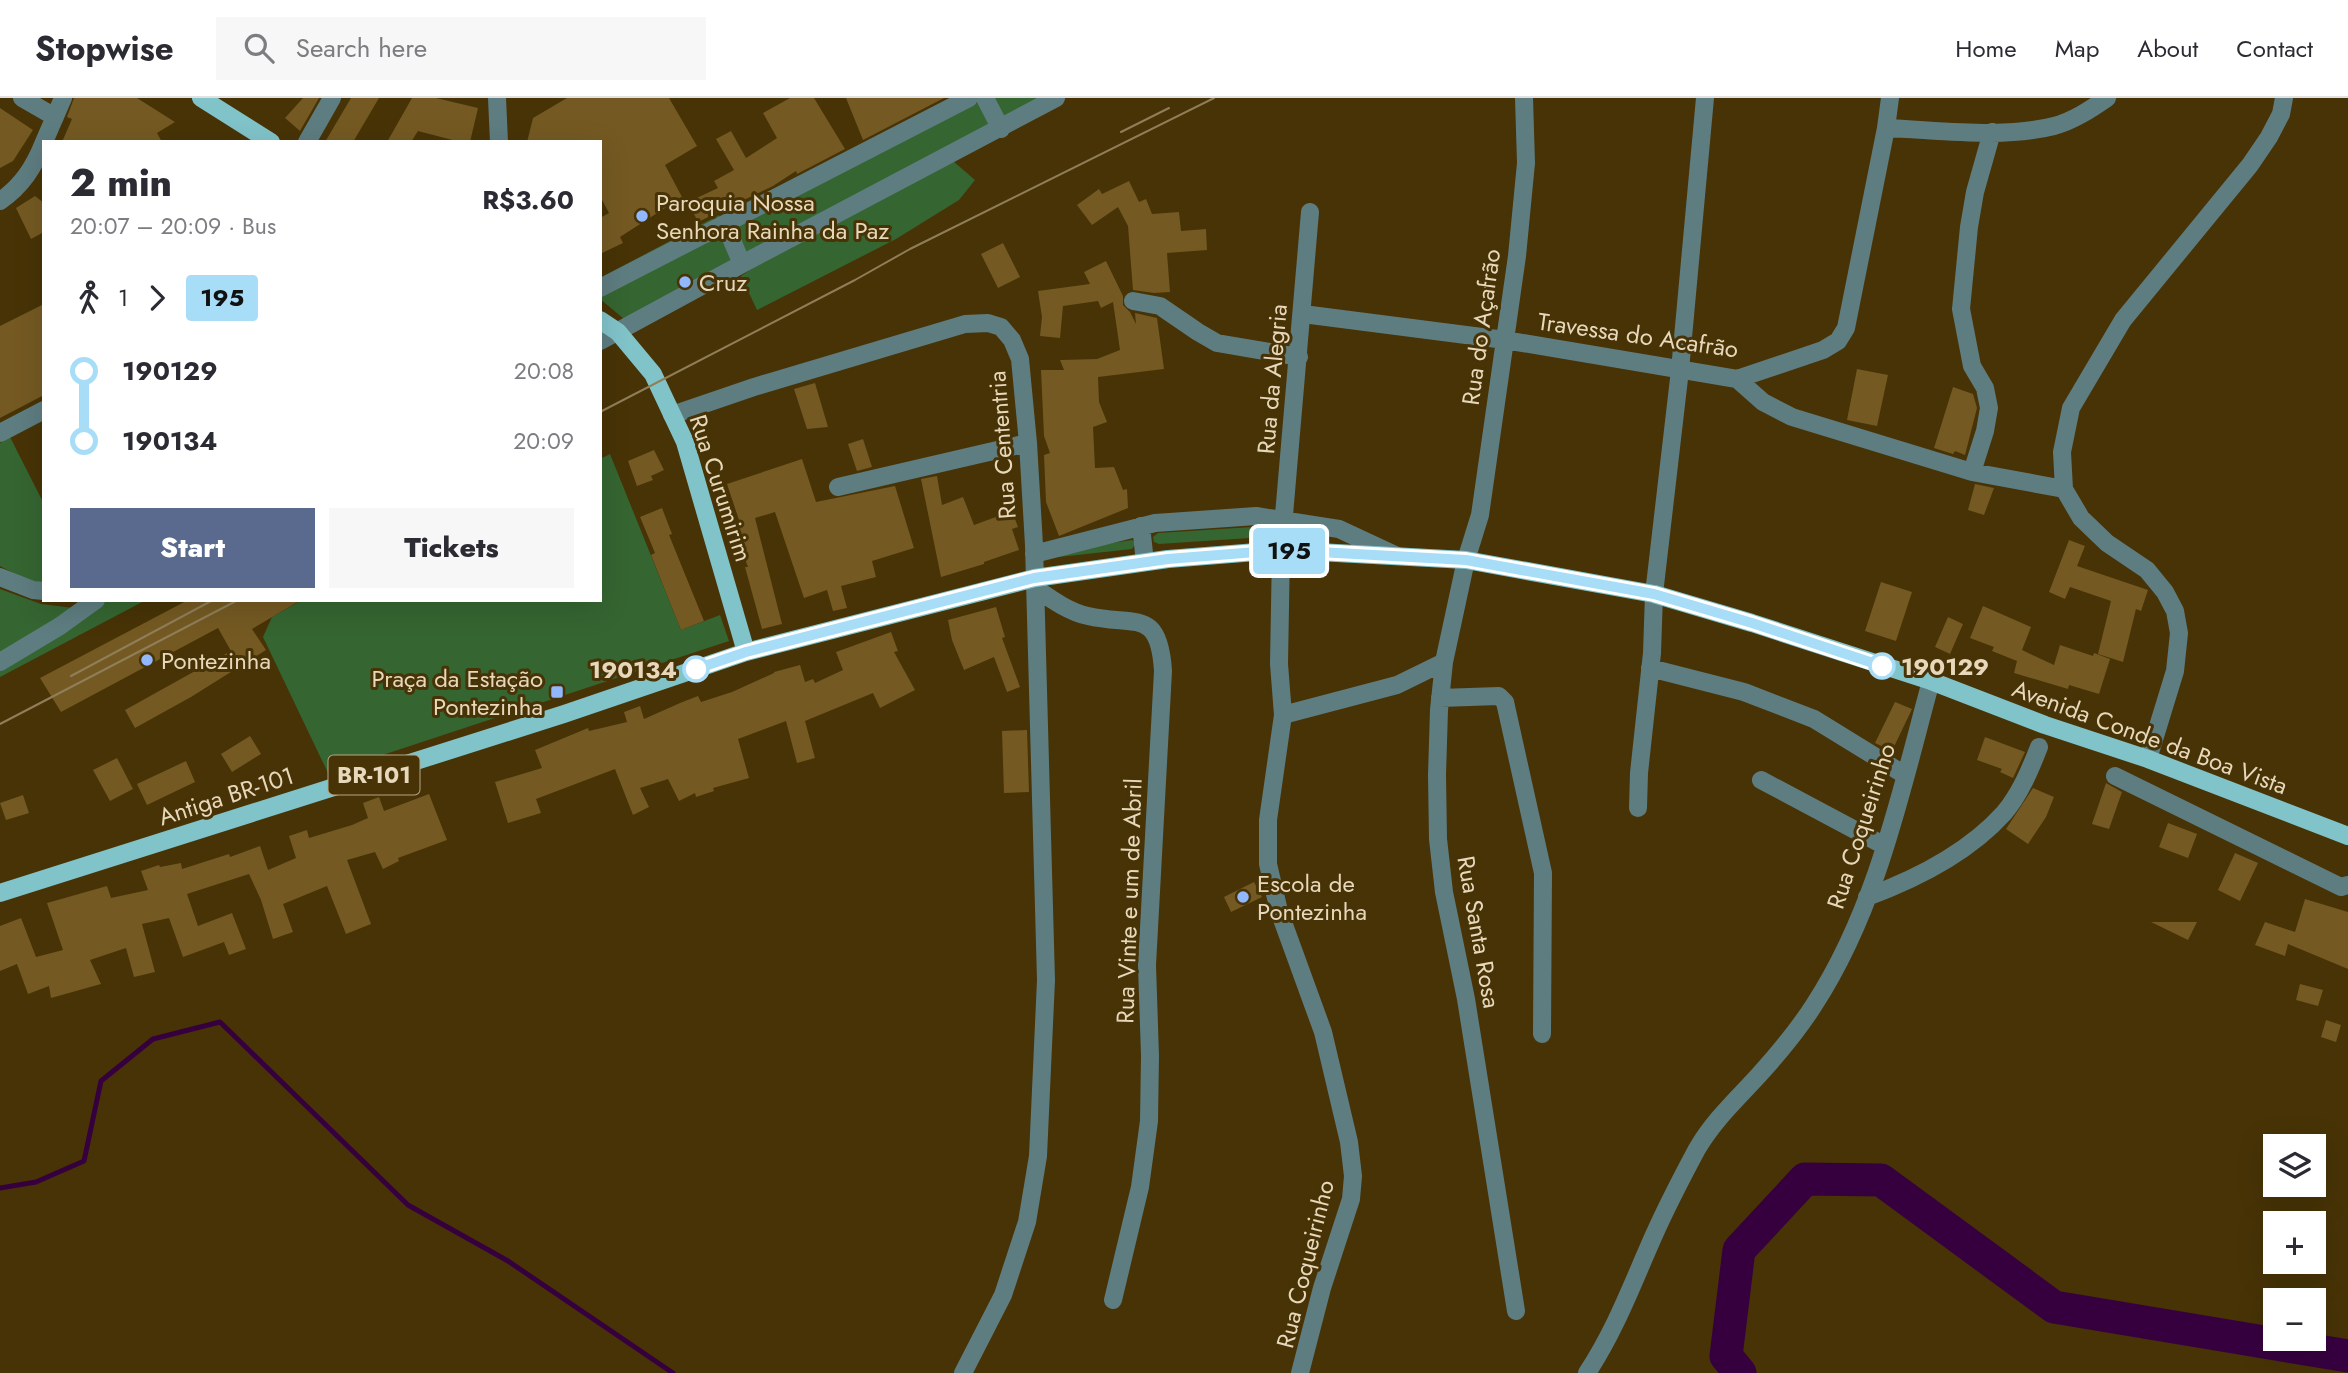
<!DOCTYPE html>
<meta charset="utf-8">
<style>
:root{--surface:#fff;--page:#f7f7f7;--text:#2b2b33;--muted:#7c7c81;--line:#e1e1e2;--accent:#596a8e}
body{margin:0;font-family:Jost,sans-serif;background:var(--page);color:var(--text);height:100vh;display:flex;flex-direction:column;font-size:26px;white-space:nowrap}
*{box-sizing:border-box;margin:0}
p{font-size:23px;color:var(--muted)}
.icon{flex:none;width:38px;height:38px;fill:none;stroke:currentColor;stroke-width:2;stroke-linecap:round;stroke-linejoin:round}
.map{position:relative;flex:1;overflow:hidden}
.drawer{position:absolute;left:42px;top:42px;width:560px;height:462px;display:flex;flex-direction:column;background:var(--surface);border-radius:0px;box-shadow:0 7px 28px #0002}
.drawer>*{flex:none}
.badge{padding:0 14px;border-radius:5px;font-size:24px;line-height:46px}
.controls{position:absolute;left:2263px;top:1036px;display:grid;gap:14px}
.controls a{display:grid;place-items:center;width:63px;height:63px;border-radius:0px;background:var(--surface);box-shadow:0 7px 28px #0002;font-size:35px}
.map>.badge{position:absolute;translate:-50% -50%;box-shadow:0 0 0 4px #fff}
.legs{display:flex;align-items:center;gap:10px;height:77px;padding:0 28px;font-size:23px}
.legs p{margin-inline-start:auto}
.summary{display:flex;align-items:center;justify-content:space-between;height:119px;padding:0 28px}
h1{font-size:38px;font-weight:800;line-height:52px}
.cta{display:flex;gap:14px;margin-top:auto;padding:14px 28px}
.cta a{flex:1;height:80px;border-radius:0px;background:var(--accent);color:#fff;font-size:28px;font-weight:800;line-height:80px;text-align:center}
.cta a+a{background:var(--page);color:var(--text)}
ul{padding:0 28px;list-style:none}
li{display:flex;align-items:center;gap:24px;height:70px;font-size:26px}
li i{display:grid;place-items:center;width:10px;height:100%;margin:0 9px;background:currentColor}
li i::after{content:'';width:18px;height:18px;margin:-9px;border:5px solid;border-radius:50%;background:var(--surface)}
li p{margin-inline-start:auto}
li:first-child i{background:linear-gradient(#0000 50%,currentColor 0)}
li:last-child i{background:linear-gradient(currentColor 50%,#0000 0)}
header{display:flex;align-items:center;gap:42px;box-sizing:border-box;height:98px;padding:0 35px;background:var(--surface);border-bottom:2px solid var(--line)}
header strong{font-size:33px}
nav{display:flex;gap:38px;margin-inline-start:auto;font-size:24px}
.search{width:490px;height:63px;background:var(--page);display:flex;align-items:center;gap:18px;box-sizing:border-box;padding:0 24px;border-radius:0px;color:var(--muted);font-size:26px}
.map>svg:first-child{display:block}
</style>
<header>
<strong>Stopwise</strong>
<div class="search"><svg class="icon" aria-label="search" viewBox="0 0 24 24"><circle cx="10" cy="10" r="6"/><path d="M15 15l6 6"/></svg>Search here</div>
<nav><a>Home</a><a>Map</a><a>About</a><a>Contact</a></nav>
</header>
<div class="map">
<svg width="2348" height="1275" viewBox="0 0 2348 1275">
<rect width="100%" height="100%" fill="#473306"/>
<path fill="#356531" d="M987,0H1041L624,221L600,201V180L719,117L726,128Z
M953,63L975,82L959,102L896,141L757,212L741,178L779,153Z
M10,339L44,406V485L27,482L0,468V345Z
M610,356L681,532L720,517L729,543L328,675L263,539L272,519L302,502H600V361Z
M1268,428L1271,435L1265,439L1159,446L1154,444L1153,439L1158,435Z
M1132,442L1136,445L1132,451L1059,459L1058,457L1060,453Z
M0,491L41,506L74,510L99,502H146L0,579Z"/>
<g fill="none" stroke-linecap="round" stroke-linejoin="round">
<path stroke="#36003f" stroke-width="5" d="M0,1090L36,1084L84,1063L101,983L153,941L220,924L408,1107L508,1163L673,1275"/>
<path stroke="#36003f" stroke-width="33" d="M1740,1275L1726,1258L1739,1152L1805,1081L1881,1082L2054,1209L2348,1258"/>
</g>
<path fill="#745922" d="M74,0H137L175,24L157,35L162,44H62L72,21L67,19Z
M303,0H319L300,33L285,20Z
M351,0H379L353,44H325Z
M412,0H436L478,10L470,44H460L418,33L411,44H387Z
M567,0H669L697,48L665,67L682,99L620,139L623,145L600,156V120L609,115L600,98V44H527L533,20Z
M790,0H814L845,51L797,76L796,73L773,88L698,124L688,104L718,90L714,83L734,72L716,41L731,33L746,60L777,40L763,15Z
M846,0H944L863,42Z
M0,10L33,32L13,63L0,70Z
M1129,83L1139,104L1146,101L1152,116L1179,114L1181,133L1206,131L1207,152L1167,155L1170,194L1154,195L1133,192L1128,128L1118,109L1092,127L1077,107L1099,91L1102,96Z
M35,98L44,105V134L31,141L16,110Z
M1003,145L1020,179L998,190L981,156Z
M1106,163L1123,198V207L1130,214L1136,226L1135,215L1157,220L1164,271L1098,279L1099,304L1107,324L1093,329L1095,370L1114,369L1123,392L1127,391L1128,410L1059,438L1046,404L1044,357L1050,355L1044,338L1041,272H1064L1060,262L1097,261L1120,252L1113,204L1101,210L1098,203L1063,208L1060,240L1040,238L1042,219L1038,193L1090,186L1084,174Z
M44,206V297L0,320V228Z
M1857,271L1888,277L1877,328L1847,322Z
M815,285L828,329L807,331L794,291Z
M1953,289L1973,296L1977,310L1965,357L1955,353L1953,356L1934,350Z
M863,341L872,369L857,373L848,346Z
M654,352L664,372L651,378L653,382L637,388L628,363Z
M802,361L816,404L895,388L914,450L872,463L876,479L841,488L847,510L833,513L827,492L804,500L775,414L755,420L782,526L762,531L745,469H748L734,431L741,428L727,386Z
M937,378L942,407L963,399L974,427L1012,413L1018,429L1012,431L1019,452L984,464V466L941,479L921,381Z
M1975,386L1994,390L1984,417L1968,412Z
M662,410L672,436L669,437L704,523L681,532L651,457L655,455L640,419Z
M2069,442L2085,448L2077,468L2148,492L2141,513L2136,511L2123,564L2098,556L2111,503L2070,489L2065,501L2049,494Z
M1881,484L1912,494L1896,543L1865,533Z
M188,502H301L252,531L266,552L191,599L135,630L125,612L231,553L218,530L61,614L40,580Z
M1983,508L2031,529L2022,552L2054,567L2060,547L2093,558L2094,555L2110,561L2099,596L2069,587L2068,591L2014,575L2017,563L1992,553L1994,549L1970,540Z
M996,509L1005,539L1002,540L1020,589L1007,594L994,559L964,572L952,542L948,522Z
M1948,519L1963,526L1950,556L1935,549Z
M891,534L898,553L894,554L915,592L880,610L873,595L805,623L815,660L797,665L786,623L738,641L749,680L713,690L714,693L696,699L695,695L679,703L668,681L640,690L649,709L633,717L615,671L536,701L541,715L508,725L495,684L542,670L535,652L588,630L589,633L627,624L624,614L640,608L644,621L680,605L698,598L701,604L732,594L774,575V574L800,567L805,584L813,581L815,585L843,572L836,554Z
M1895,604L1912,611L1892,653L1875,645Z
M1027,632L1029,694L1004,695L1002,633Z
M250,638L261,656L232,674L221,656Z
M1985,639L2025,654L2013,680L2000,674L2002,671L1977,662Z
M117,660L133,691L110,703L93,672Z
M186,663L195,684L147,707L137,686Z
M2106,685L2122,694L2109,731L2092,726Z
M2033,690L2054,699L2046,719L2028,746L2006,731Z
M429,696L447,742L398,760L399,763L383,771L375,754L347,762L371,826L346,836L327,788L283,806L293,834L273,841L261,802L249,776L187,796L198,828L232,815L246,851L229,857L224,844L183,859L169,820L142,826L155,874L134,879L126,850L90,862L101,886L51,900L49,888L28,896L17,866L0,873V828L21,820L36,859L63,852L47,805L107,788L111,800L148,792L141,773L159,767L160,769L181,765L182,771L229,756L230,759L260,748L268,772L296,760L289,738L307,732L309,740L352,727L368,720L363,705L379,699L384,713Z
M23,697L29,715L6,722L0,705Z
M2168,725L2197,736L2188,760L2159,749Z
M2235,755L2258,765L2240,803L2218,792Z
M1254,784L1262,799L1231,814L1224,799Z
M2305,801L2348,814V871L2288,846L2285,858L2255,847L2265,824L2295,834Z
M2151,824H2197L2188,842Z
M2300,886L2323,892L2318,908L2296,902Z
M2326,922L2341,927L2336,944L2321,939Z"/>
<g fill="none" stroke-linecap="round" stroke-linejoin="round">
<path stroke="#5e7d80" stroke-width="18" d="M22,0L55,19
M497,0L499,44
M985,0L1001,31
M1886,30C1939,32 2003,41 2054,28C2073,23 2091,11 2107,0
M44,44L63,0
M307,44L332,0
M0,103C22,88 34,69 44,44
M725,126L742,166
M600,190L969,0
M1133,203L1160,208L1198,234L1217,245L1299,259
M1303,216L1505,242L1737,281L1823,252L1838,243L1846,230L1886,30L1890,0
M600,243L742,166L1056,0
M1737,281L1763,304L1792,319L1972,374L2064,391
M672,317L754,289L965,226L988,225L1001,229L1012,242L1020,261L1028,345L1034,447L1046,882L1038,1058L1027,1124L1003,1197L963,1275
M0,335L44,312
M1972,374L1985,333L1989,310L1985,290L1972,268L1961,211L1969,129L1975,94L1992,34
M838,389L1028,345
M1141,428L1145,464
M1034,456L1155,425L1256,418L1339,431L1397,458
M0,479L33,492L44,493
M1035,490C1051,501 1069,514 1088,518C1135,529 1159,509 1163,573L1147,867L1150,958L1149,1023L1140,1089L1113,1202
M0,564L60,528L96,502
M1650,570L1744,594L1814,621L1905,677
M1440,600L1499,598L1505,604L1543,775L1542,936
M1283,617L1397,587L1444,564
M2148,661L2175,573L2179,535L2175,513L2165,494L2147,472L2107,445L2081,420L2064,391L2062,354L2071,310L2123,222L2250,67L2269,39L2281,16L2284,0
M2115,678L2341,789L2348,787
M1761,682L1885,748
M1638,710L1639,675L1652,555L1654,496L1680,272L1705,0
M1867,799C1916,781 1968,755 2004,715C2020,696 2030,672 2039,649
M1516,1213L1466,901L1444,794L1438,741L1437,677L1439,612L1444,564L1466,462L1480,417L1517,158L1526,65L1524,0
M1300,1275L1322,1190L1351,1101L1353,1078L1349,1044L1323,934L1279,813L1268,766V722L1283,617L1279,566L1281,452L1310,114
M1587,1275C1616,1231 1633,1184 1654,1137C1667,1108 1682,1079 1697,1051C1714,1022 1736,1002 1758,978C1778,956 1798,932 1814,907C1877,810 1901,693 1931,583"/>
<path stroke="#80c3c9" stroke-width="18" d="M201,0L271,44
M600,222L618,234L653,276L685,344L746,554
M0,795L564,616L746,554L1035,480L1168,461L1281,452L1466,462L1654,496L1752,525L1931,583L2045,627L2148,661L2348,738"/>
<path stroke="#907e59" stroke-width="2" d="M1121,34L1169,10
M600,314L855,182L910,151L1214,0
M71,578L213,502
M0,626L238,502"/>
</g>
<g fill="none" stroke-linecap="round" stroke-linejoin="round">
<g stroke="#fff" stroke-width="16">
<path id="line-1" d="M696,571L746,554L1034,480L1168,461L1282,452L1466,462L1654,496L1752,525L1882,568"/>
</g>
<use href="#line-1" stroke="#a8ddf7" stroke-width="10"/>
</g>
<g fill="#91b8fd" stroke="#473306" stroke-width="2.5">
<circle cx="642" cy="118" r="7"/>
<circle cx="685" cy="184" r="7"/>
<circle cx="147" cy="562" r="7"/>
<rect x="550" y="587" width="14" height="14" rx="3.5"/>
<circle cx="1243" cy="799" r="7"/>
</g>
<g fill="#fff" stroke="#a8ddf7" stroke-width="3.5">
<circle cx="1882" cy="568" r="12"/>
<circle cx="696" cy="571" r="12"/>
</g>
<g text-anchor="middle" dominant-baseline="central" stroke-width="6" stroke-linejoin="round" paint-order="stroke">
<rect fill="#473306" stroke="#b7a685" stroke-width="2" x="328.5" y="657.5" width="91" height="39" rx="5"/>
<g font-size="23" font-weight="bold" fill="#e7d8bc">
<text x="374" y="677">BR-101</text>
</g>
<g font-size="24" fill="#e7d8bc" stroke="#473306" text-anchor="start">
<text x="656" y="104">Paroquia Nossa<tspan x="656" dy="28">Senhora Rainha da Paz</tspan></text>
<text x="699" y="184">Cruz</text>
<text x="161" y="562">Pontezinha</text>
<text x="543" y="580" text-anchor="end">Praça da Estação<tspan x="543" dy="28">Pontezinha</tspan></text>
<text x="1257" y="785">Escola de<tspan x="1257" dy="28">Pontezinha</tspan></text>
</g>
<g font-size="24" fill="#e7d8bc" stroke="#473306">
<text transform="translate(1481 229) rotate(-82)">Rua do Açafrão</text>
<text transform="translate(1638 237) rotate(8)">Travessa do Acafrão</text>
<text transform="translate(1272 281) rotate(-85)">Rua da Alegria</text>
<text transform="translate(1002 347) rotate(-94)">Rua Cententria</text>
<text transform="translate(721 390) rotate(72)">Rua Curumirim</text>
<text transform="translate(2150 639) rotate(20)">Avenida Conde da Boa Vista</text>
<text transform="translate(226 698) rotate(-18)">Antiga BR-101</text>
<text transform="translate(1861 728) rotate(-72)">Rua Coqueirinho</text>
<text transform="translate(1129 803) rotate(-88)">Rua Vinte e um de Abril</text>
<text transform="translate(1479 834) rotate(80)">Rua Santa Rosa</text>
<text transform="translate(1305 1166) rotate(-76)">Rua Coqueirinho</text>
</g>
<g font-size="24" font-weight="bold" fill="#e7d8bc" stroke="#473306" text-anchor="start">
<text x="1901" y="568">190129</text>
<text x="677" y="571" text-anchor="end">190134</text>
</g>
</g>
</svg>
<div class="controls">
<a><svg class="icon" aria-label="layers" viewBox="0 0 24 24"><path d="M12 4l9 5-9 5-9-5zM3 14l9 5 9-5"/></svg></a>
<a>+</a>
<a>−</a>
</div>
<b class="badge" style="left:1289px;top:453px;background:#a8ddf7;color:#111">195</b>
<section class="drawer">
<div class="summary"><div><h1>2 min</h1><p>20:07 – 20:09 · Bus</p></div><b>R$3.60</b></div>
<div class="legs"><svg class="icon" aria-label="walk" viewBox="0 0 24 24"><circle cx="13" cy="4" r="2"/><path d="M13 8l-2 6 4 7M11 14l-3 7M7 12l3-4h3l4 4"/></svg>1<svg class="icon" aria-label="forward" viewBox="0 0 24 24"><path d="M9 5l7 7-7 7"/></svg><b class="badge" style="background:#a8ddf7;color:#111">195</b></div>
<ul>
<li><i style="color:#a8ddf7"></i><b>190129</b><p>20:08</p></li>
<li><i style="color:#a8ddf7"></i><b>190134</b><p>20:09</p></li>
</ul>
<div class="cta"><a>Start</a><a>Tickets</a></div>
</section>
</div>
